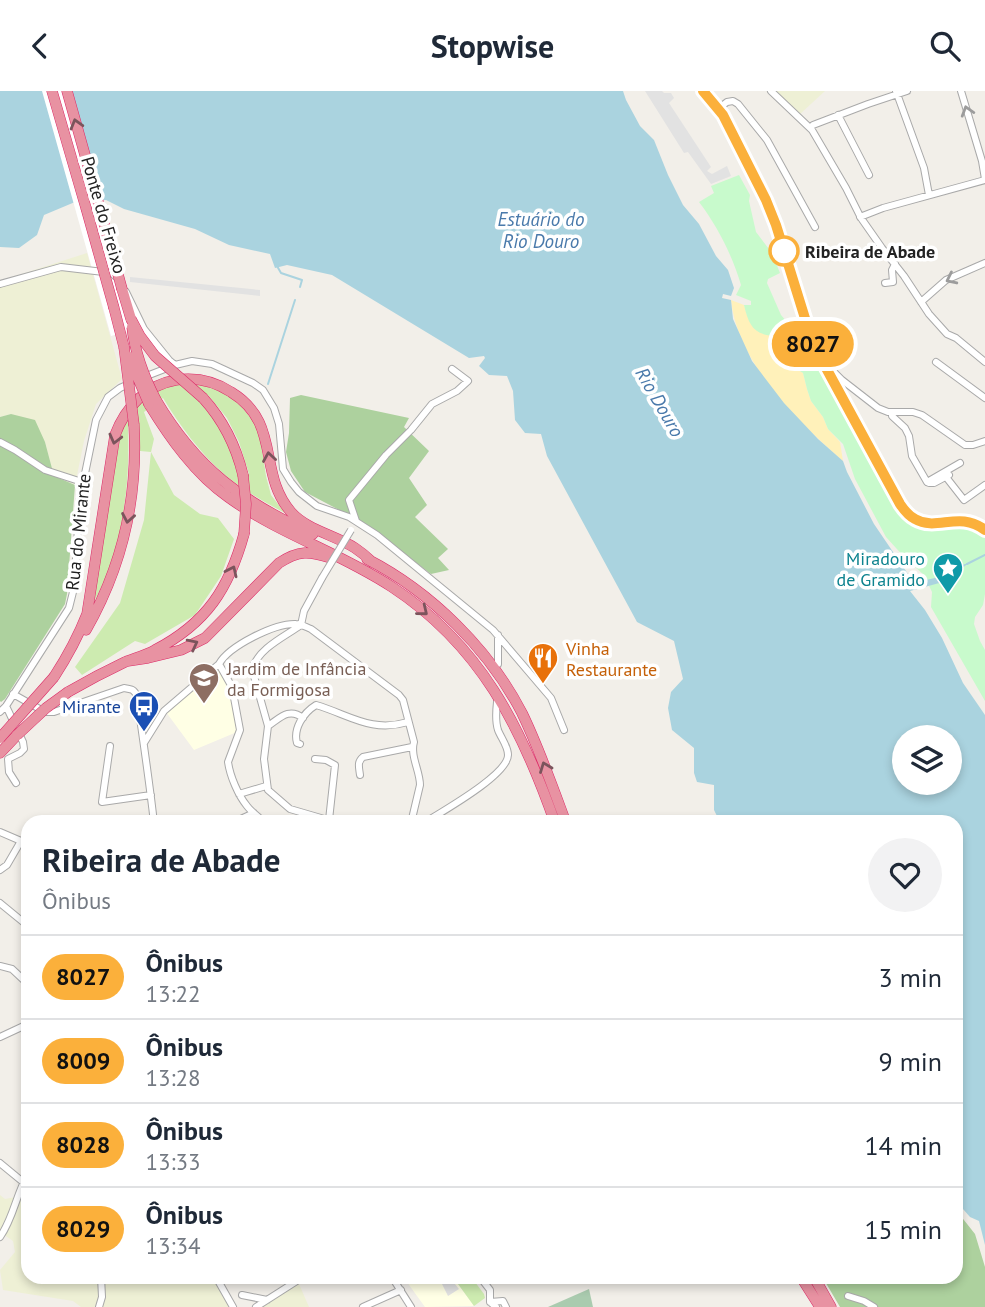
<!DOCTYPE html>
<html lang="pt">
<meta charset="utf-8">
<style>
:root{--surface:#fff;--page:#f2f2f3;--text:#1f2937;--muted:#747a83;--line:#e0e1e3}
body{margin:0;font-family:"PT Sans",sans-serif;background:var(--page);color:var(--text);height:100vh;display:flex;flex-direction:column;font-size:26px;white-space:nowrap}
*{box-sizing:border-box;margin:0}
p{font-size:23px;color:var(--muted)}
.icon{flex:none;width:38px;height:38px;fill:none;stroke:currentColor;stroke-width:2;stroke-linecap:round;stroke-linejoin:round}
.map{position:relative;flex:1;overflow:hidden}
.side{position:absolute;left:21px;top:724px;width:942px;height:469px;display:flex;flex-direction:column;background:var(--surface);border-radius:21px;box-shadow:0 4px 10px #0003}
.side>*{flex:none}
.badge{padding:0 14px;border-radius:23px;font-size:24px;line-height:46px}
.fabs{position:absolute;left:892px;top:634px;display:grid;gap:14px}
.fabs a{display:grid;place-items:center;width:70px;height:70px;border-radius:50%;background:var(--surface);box-shadow:0 4px 10px #0003;font-size:35px}
.map>.badge{position:absolute;translate:-50% -50%;box-shadow:0 0 0 4px #fff}
.round{display:grid;place-items:center;flex:none;width:74px;height:74px;border-radius:37px;background:var(--page)}
.summary{display:flex;align-items:center;justify-content:space-between;height:119px;padding:0 21px}
h1{font-size:33px;font-weight:700;line-height:52px}
ul{padding:0;list-style:none}
li{display:flex;align-items:center;gap:21px;height:84px;padding:0 21px;border-top:2px solid var(--line)}
li div{flex:1}
li b{display:block;font-size:26px}
li em{font-style:normal}
li .badge{min-width:77px;font-weight:700;text-align:center}
header{display:flex;justify-content:space-between;align-items:center;height:91px;padding:0 21px;background:var(--surface);font-size:32px;font-weight:700}
.map>svg:first-child{display:block}
</style>
<header><svg class="icon" aria-label="back" viewBox="0 0 24 24"><path d="M15 5l-7 7 7 7"/></svg>Stopwise<svg class="icon" aria-label="search" viewBox="0 0 24 24"><circle cx="10" cy="10" r="6"/><path d="M15 15l6 6"/></svg></header>
<div class="map">
<svg width="985" height="1216" viewBox="0 0 985 1216">
<rect width="100%" height="100%" fill="#f2efe9"/>
<path fill="#ffffe5" d="M217,578L229,594L239,638L237,641L194,659L166,621Z
M404,1187H452L458,1193L474,1215L425,1216Z"/>
<path fill="#eef0d5" d="M774,0H825L799,24Z
M87,162L122,288L96,313L84,350L75,394L54,385L45,351L11,323L0,326V190Z
M28,1089V1186L213,1187L235,1216H81L73,1210L3,1199L0,1179L15,1161L13,1150L0,1141V1104L5,1108L16,1106Z
M299,1193L309,1216H261Z"/>
<path fill="#cdebb0" fill-rule="evenodd" d="M199,292L217,298L234,306L253,330L260,344L266,385L271,404L285,422C264,411 243,399 225,384C200,362 180,335 163,307L144,321L154,348L151,361L174,404L200,423L218,427L234,448L221,485L195,524L145,553L135,550L82,584L75,576L120,512L144,429L151,361L140,360L139,334L128,336C130,383 125,439 107,483C103,493 98,503 93,513L117,350C127,324 141,301 170,294C179,292 189,292 199,292ZM208,304L227,327L239,351L249,383L236,377C230,352 217,330 200,311Z
M452,1187H472L484,1203L485,1207L474,1215L458,1193Z"/>
<path fill="#add19e" d="M301,304L409,327L404,336L429,360L409,387L427,414L415,426L448,458L438,467L449,479L431,483L362,431L305,401L291,380L286,361L289,342L290,307Z
M11,323L35,329L45,351L54,385L75,394L67,503L65,513L5,608L1,611L0,610V326Z
M956,1119L975,1143L985,1176V1216H840L823,1187L956,1186Z"/>
<path fill="#fff1ba" d="M731,209L744,214L747,224L778,245L788,272L803,282L807,298L811,310L823,326L828,338L840,351L843,370C798,332 737,271 731,209Z"/>
<path fill="#aacbaf" d="M589,1198L593,1216H548Z"/>
<path fill="#c8facc" d="M739,84L750,104L749,110L756,141L772,162L780,182L768,188L767,192L781,224L799,245L802,254L816,269L901,425C909,431 916,436 926,436C948,437 967,427 985,444V503L983,514L975,526L974,533L980,550L985,559V610L931,516L932,501L924,484L906,468L886,446L855,388L843,353L828,338L823,326L811,310L807,298L803,282C784,269 782,268 778,245C755,245 749,236 744,214H751V210L736,204L741,194C732,164 718,136 699,111L714,102L711,95Z"/>
<path fill="#e2e2e2" d="M645,0H662L664,2H671L674,7L669,12L711,76L707,80L712,83L727,75L731,85L711,93L688,61L684,62Z
M130,186L260,199V205L130,191Z
M437,1187H450L459,1198L448,1205L440,1189Z"/>
<path fill="#aad3df" fill-rule="evenodd" d="M0,0H623L626,9L640,35L654,49L668,84L683,114L699,133L716,165L728,179L734,197L731,205L723,203L722,207L731,209L733,228L752,270L784,312L818,348L843,370L847,381L874,433L908,483L909,488C942,493 943,478 969,472L943,491L910,500L925,519L942,547L963,592L985,624V1154L979,1130L970,1126L956,1110V732L720,731L714,719V694L697,691L694,682V657L672,639L668,617L671,601L683,588L674,550L637,531L547,365L541,343L525,342L515,329L513,300L507,285L489,284L479,275L485,267L484,265L469,267L332,184L287,174L275,177L270,163L229,154L195,138L124,118L106,109L75,111L44,124L37,144L19,157L0,156ZM905,646H950V691H905Z"/>
<path fill="#fff" d="M42,0H71L136,231L140,237L111,245Z"/>
<g fill="none" stroke-linecap="round" stroke-linejoin="round">
<path stroke="#aad3df" stroke-width="2" d="M277,175L281,182L302,189L300,196
M268,293L295,209
M967,473L985,464"/>
<g stroke="#a9a9a9" stroke-width="8">
<path id="minor" d="M771,0L812,39L846,97L861,127L882,157L904,185L929,223L947,243L956,247L985,271
M896,0L924,77L929,104
M961,0L982,70L985,88
M718,18L727,11L733,10L738,13L767,49L815,136
M838,24L869,84
M813,34L868,13L907,0
M860,126L883,117L985,89
M885,192L893,191L892,179L895,173
M0,193L61,176L112,182L116,186
M126,201L144,238L169,269L175,274
M921,211L946,189L985,172
M936,271L985,307
M826,276L828,275L842,289L878,317L888,321H913L922,324L965,354H973L985,350
M144,286L175,274L192,270L212,273L253,292L263,299L274,317L279,333L283,378L291,391L299,401L317,415L349,426L377,444L493,539L551,607L564,639
M892,321V325L905,337L909,345L912,365L927,391L929,392H934L949,384
M0,351L15,359L45,379L82,391
M946,386L964,409L985,394
M927,391L960,372
M356,430L349,409L386,364L411,339L432,313L457,300L468,290L452,278
M301,534C284,546 259,557 252,578L268,635L264,668L268,699L290,718L338,732
M301,534L304,520L322,487
M219,573L232,596L240,639L228,671C230,685 238,704 247,715C252,722 259,725 264,732
M498,573V544
M13,603L45,621H54L124,597C131,598 134,598 137,605C141,611 139,619 140,627C145,662 150,696 154,732
M6,615L23,651L24,658L20,662L8,668L9,681L16,692
M0,621L6,615L69,517L74,497L80,407L96,329L108,306L120,297L131,292
M268,635C280,627 289,616 303,627
M144,652L164,620L219,573C229,555 275,532 296,533C301,533 306,536 311,538L399,604L403,609L414,651C410,665 420,680 420,694L411,732
M300,653L297,652C293,638 303,622 316,614C350,624 371,642 408,631
M110,655L102,711L151,704
M315,668L326,669L335,674L329,729
M360,684C359,676 357,671 363,666L412,656
M239,703L266,695
M232,732L254,722
M424,732C441,721 508,684 508,664C508,655 501,647 498,639C495,630 496,620 497,611
M0,741L21,750L28,757
M0,779L7,774L21,750
M0,812L28,835
M0,875L12,878L28,893
M0,946L28,933
M0,1072L23,1091
M0,1146C14,1126 16,1103 28,1083
M216,1186L233,1216
M392,1186L411,1216
M480,1186L490,1199V1211L496,1216
M242,1204L267,1209
M848,1205L864,1210L874,1216
M490,1211L503,1210L506,1216
M99,1216L102,1206L101,1186
M256,1216L303,1186
M363,1216L401,1199"/>
</g>
<g stroke="#a06b00" stroke-width="10">
<path id="major" d="M703,0L723,24L766,109L776,134L813,253L899,413C904,419 909,425 915,428C937,440 959,419 985,439"/>
</g>
<g stroke="#dc2a67" stroke-width="11">
<path id="highway" d="M52,0L86,117
M67,0L99,114
M122,198L131,228
M114,217L124,256
M203,307C223,329 236,355 243,384
M156,309C196,377 242,411 313,443
M149,313C170,347 195,383 228,406C279,443 339,461 392,496C480,554 521,635 555,732
M367,468C431,501 489,558 522,622C539,657 552,694 566,732
M86,539C122,476 138,406 134,334
M128,570L148,567L181,559L205,547L279,472C299,459 309,460 331,467
M54,586C67,566 78,546 87,523L115,344C125,317 146,294 176,289C196,286 214,290 231,301C282,332 257,382 291,421C307,439 335,444 355,457C361,461 367,466 372,471
M68,601C87,590 106,580 125,571C135,567 146,564 155,559C207,532 229,497 244,443
M0,662L17,644
M801,1186L820,1216
M814,1186L831,1216"/>
</g>
<use href="#minor" stroke="#fff" stroke-width="6"/>
<use href="#major" stroke="#fcd6a4" stroke-width="8"/>
<use href="#highway" stroke="#e892a2" stroke-width="10"/>
<g stroke="#a9a9a9" stroke-width="8" stroke-linecap="butt">
<path id="minor-bridge" d="M322,487L351,439"/>
</g>
<g stroke="#dc2a67" stroke-width="11" stroke-linecap="butt">
<path id="highway-bridge" d="M99,114L122,198
M86,117L114,217
M131,228L140,245L155,265L203,307
M132,236C135,262 144,286 156,309
M124,256L134,334
M129,266L149,313
M243,384L246,413L244,443
M17,644L46,617L68,601
M0,647L54,586"/>
</g>
<use href="#minor-bridge" stroke="#fff" stroke-width="6"/>
<use href="#highway-bridge" stroke="#e892a2" stroke-width="10"/>
</g>
<defs><path id="oneway-chevron" d="M-2-3.5L2.5 0L-2 3.5" fill="none" stroke-width="1.6" stroke-linecap="round" stroke-linejoin="round" transform="scale(1.75)"/></defs>
<g stroke="#9c9c9c">
<use href="#oneway-chevron" transform="translate(967 20) rotate(-107)"/>
<use href="#oneway-chevron" transform="translate(951 188) rotate(154)"/>
</g>
<g stroke="#7b545c">
<use href="#oneway-chevron" transform="translate(76 33) rotate(-106)"/>
<use href="#oneway-chevron" transform="translate(115 348) rotate(104)"/>
<use href="#oneway-chevron" transform="translate(269 366) rotate(-99)"/>
<use href="#oneway-chevron" transform="translate(128 427) rotate(100)"/>
<use href="#oneway-chevron" transform="translate(232 480) rotate(-65)"/>
<use href="#oneway-chevron" transform="translate(423 520) rotate(39)"/>
<use href="#oneway-chevron" transform="translate(193 553) rotate(-27)"/>
<use href="#oneway-chevron" transform="translate(545 676) rotate(-111)"/>
</g>
<g fill="none" stroke-linecap="round" stroke-linejoin="round">
<g stroke="#fff" stroke-width="16">
<path id="line" d="M703,0L723,24L766,109L776,134L813,253L900,413C904,419 909,425 915,428C937,441 959,419 985,439"/>
</g>
<use href="#line" stroke="#fbb03b" stroke-width="10"/>
</g>
<defs>
<g id="sight-pin" transform="scale(1.575)"><path d="M0 17L-7.5 6A9.5 9.5 0 1 1 7.5 6Z" fill="#0f9aa8" stroke="#fff"/><path d="M0-6L1.8-2.2L6-1.7L2.9 1.2L3.7 5.4L0 3.3L-3.7 5.4L-2.9 1.2L-6-1.7L-1.8-2.2Z" fill="#fff"/></g>
<g id="restaurant-pin" transform="scale(1.575)"><path d="M0 17L-7.5 6A9.5 9.5 0 1 1 7.5 6Z" fill="#e8710a" stroke="#fff"/><path d="M-5-6h1v4h1v-4h1v4h1v-4h1v5L-1.5 .5V6h-2V.5L-5-1ZM5-6V6H3V1.5H1.5Q1.5-4 5-6Z" fill="#fff"/></g>
<g id="school-pin" transform="scale(1.575)"><path d="M0 17L-7.5 6A9.5 9.5 0 1 1 7.5 6Z" fill="#8d6e63" stroke="#fff"/><path d="M0-5L7-2L0 1L-7-2ZM-4 1L0 2.5L4 1V4Q0 6-4 4Z" fill="#fff"/></g>
<g id="bus-pin" transform="scale(1.575)"><path d="M0 17L-7.5 6A9.5 9.5 0 1 1 7.5 6Z" fill="#1a4fb4" stroke="#fff"/><path d="M-5-6H5V4H4V6H2V4H-2V6H-4V4H-5ZM-3.5-4V0h7V-4ZM-3.5 1.2v1.5H-2V1.2ZM2 1.2v1.5H3.5V1.2Z" fill="#fff"/></g>
</defs>
<g fill-rule="evenodd">
<use href="#sight-pin" x="948" y="477"/>
<use href="#restaurant-pin" x="543" y="567"/>
<use href="#school-pin" x="204" y="587"/>
<use href="#bus-pin" x="144" y="615"/>
</g>
<circle fill="#fff" stroke="#fbb03b" stroke-width="3.5" cx="784" cy="160" r="14"/>
<g text-anchor="middle" dominant-baseline="central" stroke-width="7" stroke-linejoin="round" paint-order="stroke">
<g font-size="18" fill="#222" stroke="#fff">
<text transform="translate(104 124) rotate(74)">Ponte do Freixo</text>
<text transform="translate(78 441) rotate(-84)">Rua do Mirante</text>
</g>
<g font-size="18" font-weight="bold" fill="#222" stroke="#fff" text-anchor="start">
<text x="805" y="160">Ribeira de Abade</text>
</g>
<g font-size="18" fill="#0d838f" stroke="#fff" text-anchor="end">
<text x="925" y="467">Miradouro<tspan x="925" dy="21">de Gramido</tspan></text>
</g>
<g font-size="18" fill="#c56008" stroke="#fff" text-anchor="start">
<text x="566" y="557">Vinha<tspan x="566" dy="21">Restaurante</tspan></text>
</g>
<g font-size="18" fill="#785e54" stroke="#fff" text-anchor="start">
<text x="227" y="577">Jardim de Infância<tspan x="227" dy="21">da Formigosa</tspan></text>
</g>
<g font-size="18" fill="#164399" stroke="#fff" text-anchor="end">
<text x="121" y="615">Mirante</text>
</g>
<g font-size="19" font-style="italic" fill="#4a7aab" stroke="#fff">
<text x="541" y="128">Estuário do<tspan x="541" dy="22">Rio Douro</tspan></text>
<text transform="translate(660 311) rotate(60)">Rio Douro</text>
</g>
</g>
</svg>
<div class="fabs">
<a><svg class="icon" aria-label="layers" viewBox="0 0 24 24"><path d="M12 4l9 5-9 5-9-5zM3 14l9 5 9-5"/></svg></a>
</div>
<b class="badge" style="left:813px;top:253px;background:#fbb03b;color:#111">8027</b>
<section class="side">
<div class="summary"><div><h1>Ribeira de Abade</h1><p>Ônibus</p></div><a class="round"><svg class="icon" aria-label="heart" viewBox="0 0 24 24"><path d="M12 20l-8-8c-3-5 5-10 8-4 3-6 11-1 8 4z"/></svg></a></div>
<ul>
<li><span class="badge" style="background:#fbb03b;color:#111">8027</span><div><b>Ônibus</b><p>13:22</p></div><em>3 min</em></li>
<li><span class="badge" style="background:#fbb03b;color:#111">8009</span><div><b>Ônibus</b><p>13:28</p></div><em>9 min</em></li>
<li><span class="badge" style="background:#fbb03b;color:#111">8028</span><div><b>Ônibus</b><p>13:33</p></div><em>14 min</em></li>
<li><span class="badge" style="background:#fbb03b;color:#111">8029</span><div><b>Ônibus</b><p>13:34</p></div><em>15 min</em></li>
</ul>
</section>
</div>
